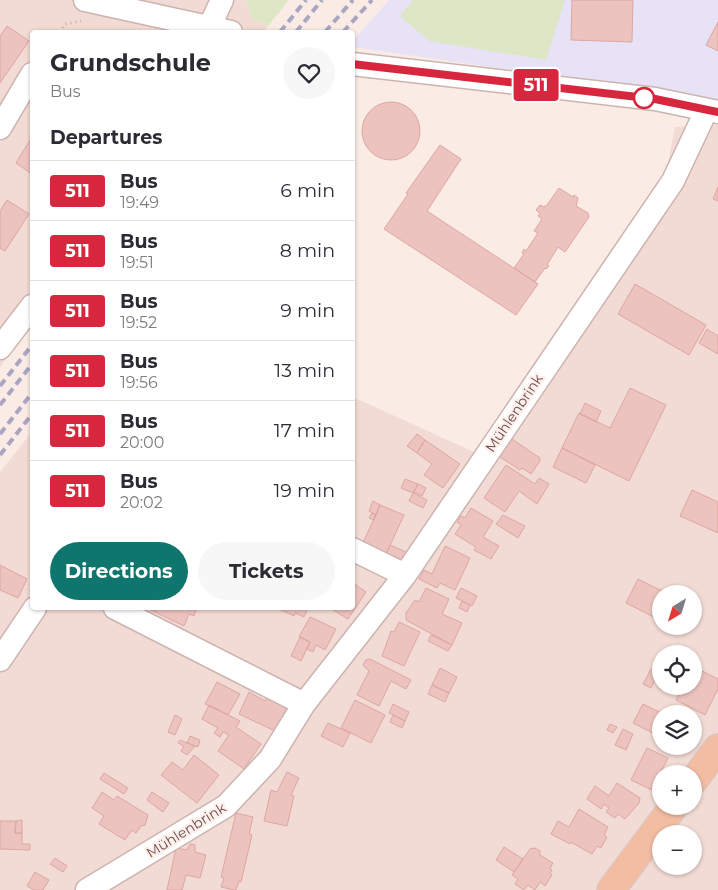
<!DOCTYPE html>
<meta charset="utf-8">
<style>
:root{--surface:#fff;--page:#f7f7f7;--text:#2b2b33;--muted:#7c7c81;--line:#e1e1e2;--accent:#0f766e}
body{margin:0;font-family:Montserrat,sans-serif;background:var(--page);color:var(--text);height:100vh;display:flex;flex-direction:column;font-size:19px;white-space:nowrap}
*{box-sizing:border-box;margin:0}
p{font-size:16px;color:var(--muted)}
.icon{flex:none;width:28px;height:28px;fill:none;stroke:currentColor;stroke-width:2;stroke-linecap:round;stroke-linejoin:round}
.map{position:relative;flex:1;overflow:hidden}
.side{position:absolute;left:30px;top:30px;width:325px;height:580px;display:flex;flex-direction:column;background:var(--surface);border-radius:5px;box-shadow:0 1px 4px #0004}
.side>*{flex:none}
.badge{padding:0 10px;border-radius:4px;font-size:18px;line-height:32px}
.needle{width:32px;rotate:218deg}
.fabs{position:absolute;left:652px;top:585px;display:grid;gap:10px}
.fabs a{display:grid;place-items:center;width:50px;height:50px;border-radius:50%;background:var(--surface);box-shadow:0 1px 4px #0004;font-size:25px}
.map>.badge{position:absolute;translate:-50% -50%;box-shadow:0 0 0 2px #fff}
h2{padding:0 20px;font-size:19px;line-height:45px}
.round{display:grid;place-items:center;flex:none;width:52px;height:52px;border-radius:26px;background:var(--page)}
.summary{display:flex;align-items:center;justify-content:space-between;height:85px;padding:0 20px}
h1{font-size:24px;font-weight:700;line-height:38px}
.cta{display:flex;gap:10px;margin-top:auto;padding:10px 20px}
.cta a{flex:1;height:58px;border-radius:30px;background:var(--accent);color:#fff;font-size:20px;font-weight:700;line-height:58px;text-align:center}
.cta a+a{background:var(--page);color:var(--text)}
ul{padding:0;list-style:none}
li{display:flex;align-items:center;gap:15px;height:60px;padding:0 20px;border-top:1px solid var(--line)}
li div{flex:1}
li b{display:block;font-size:19px}
li em{font-style:normal}
li .badge{min-width:55px;font-weight:700;text-align:center}
.map>svg:first-child{display:block}
</style>
<div class="map">
<svg width="718" height="890" viewBox="0 0 718 890">
<rect width="100%" height="100%" fill="#faebe5"/>
<path fill="#f1dbd4" fill-rule="evenodd" d="M0,0H246L252,18L268,26L264,32H32V325L0,367Z
M718,125V890H0V472L32,432V608H352L353,397L474,452L666,173L675,127ZM661,594H694V626H661ZM661,654H694V686H661ZM661,714H694V746H661ZM661,774H694V806H661ZM661,834H694V866H661Z"/>
<path fill="#e8e2f6" d="M389,0H718V100L353,47V41Z"/>
<path fill="#dde6c5" d="M246,0H289L268,26L252,18Z
M413,0H565L546,60L429,41L400,16Z"/>
<path fill="#edc3bf" stroke="#dea6a1" d="M572,0H633L632,42L571,40Z
M718,22V51L706,45Z
M7,26L29,41L0,83V36Z
M362 131a29 29 0 1 1 58 0a29 29 0 1 1-58 0Z
M32,137V174L16,163Z
M440,145L461,159L427,211L538,284L516,315L384,229L408,194L406,193Z
M718,187V201L713,199Z
M559,188L573,197L574,195L578,198L576,206L588,213L589,217L565,252L558,247L547,265L549,266L546,269L545,268L535,282L514,268L524,254L522,253L524,249L526,251L538,233L534,231L542,219L538,216L540,213L536,210L540,205L544,207L547,205Z
M7,200L29,214L5,251L0,248V211Z
M635,284L706,325L689,355L618,314Z
M707,329L718,336V354L699,343Z
M630,388L666,405L629,481L562,448L579,413L610,428Z
M585,403L601,411L596,422L580,414Z
M417,434L425,440L417,453L407,446Z
M509,437L540,458V461L531,474L522,468L520,470L497,455Z
M425,440L460,464L443,488L424,475L432,464L417,453Z
M562,448L595,465L586,483L553,467Z
M506,465L535,484L539,478L549,484L537,504L519,491L505,512L484,498Z
M405,479L418,484L413,493L401,488Z
M418,484L426,488L422,496L414,492Z
M692,490L718,502V533L680,516Z
M413,493L427,500L423,508L409,501Z
M373,501L380,505L376,515L369,511Z
M380,505L404,515L386,554L363,543Z
M471,508L493,521L483,537L499,546L491,559L474,550L476,547L455,534L461,525L457,522L461,516L465,518Z
M372,513L376,515L374,520L369,518Z
M503,515L525,526L518,538L496,524Z
M390,545L406,552L400,564L386,554Z
M445,546L470,558L455,590L440,583L437,588L419,579L424,570L432,574Z
M0,565L27,579L18,598L0,590Z
M638,579L668,594H661L660,620L626,603Z
M352,582L366,592L348,619L330,608H352Z
M426,588L449,599L442,614L462,623L452,645L406,620V613L415,600L419,602Z
M461,588L477,596L472,606L456,598Z
M462,601L470,605L467,612L459,608Z
M145,608H157L155,612Z
M157,608H193L196,610L194,616L189,614L184,626L155,612Z
M280,608H302L307,610L304,617L295,613L294,616L279,609Z
M310,617L336,629L325,650L316,645L313,652L307,649L310,642L299,637Z
M399,622L420,632L404,666L382,656L391,631L394,632Z
M431,635L452,645L448,651L428,641Z
M300,637L310,642L301,661L291,656Z
M370,659L411,680L406,689L391,681L379,706L357,695L369,671L363,665L366,660Z
M694,667L718,679V689L705,715L676,700L683,686H694Z
M440,668L457,677L449,693L432,685Z
M651,669L658,673L651,688L643,684Z
M217,682L240,694L228,715L205,704Z
M661,684V686H673L670,693L659,688Z
M432,685L449,693L445,702L428,694Z
M271,689L296,701L275,731L239,714L249,692L265,701Z
M355,700L385,715L371,743L341,728Z
M393,704L409,712L405,721L389,713Z
M643,704L663,714L661,737L633,723Z
M209,705L240,721L236,727L261,744L244,769L218,751L229,735L223,732L220,737L214,733L218,728L202,719Z
M175,715L182,719L175,735L168,732Z
M393,715L405,721L402,728L390,722Z
M328,723L350,733L343,747L321,736Z
M610,724L617,727L613,733L607,730Z
M623,729L633,734L626,750L615,745Z
M190,736L200,740L198,747L187,743Z
M180,740L195,746L187,755L181,751L184,746L178,743Z
M647,748L668,758L652,790L631,780Z
M194,755L219,775L197,803L161,775L172,762L183,770Z
M287,772L299,778L291,795L294,796L287,826L264,821L271,790L277,792Z
M104,773L128,788L124,794L100,779Z
M617,783L640,798L639,803L625,819L618,814L615,818L606,812L609,808L604,804L601,809L587,799L595,786L609,796Z
M102,792L114,800L117,796L148,815L145,825L141,826L136,833L132,830L125,840L99,824L104,816L92,808Z
M152,792L169,803L163,812L147,800Z
M579,809L608,827L604,835L607,837L601,848L597,846L592,854L571,842L570,844L551,834L558,821L569,827Z
M236,813L253,817L249,834L252,835L241,882L239,881L236,890H234L221,887L224,878L221,877Z
M22,820V833H15L16,821Z
M0,821H16L15,833H22V844H30V850L0,849Z
M190,844L195,845V852L206,855L200,878L186,875L182,890H167L176,848L187,850Z
M504,847L523,859L514,872L496,860Z
M535,848L540,851V855L553,863L550,868L552,870L550,873L552,875L545,886L540,882L535,890L528,885L524,890L515,884L518,879L512,875L530,849Z
M55,858L67,866L63,872L50,864Z
M35,872L49,880L43,890H34L27,886Z"/>
<g fill="none" stroke-linecap="round" stroke-linejoin="round">
<g stroke="#cdb3af" stroke-width="25">
<path id="minor" d="M85,0L231,32
M207,32L222,0
M352,64L655,99L718,112
M0,128L32,74
M0,348L32,306
M352,549L405,575
M115,608L304,704
M0,660L35,608
M87,890L226,806L270,759L304,704L405,575L673,181L706,111"/>
</g>
<g stroke="#d4caca" stroke-width="30">
<path id="major" d="M694,780L718,748
M611,890L674,806"/>
</g>
<path stroke="#d1a6a3" stroke-width="3" stroke-dasharray="1 4" stroke-linecap="butt" d="M60,32L65,24L81,21"/>
<use href="#minor" stroke="#fff" stroke-width="22"/>
<use href="#major" stroke="#f3bda3" stroke-width="28"/>
<path stroke="#aba5c2" stroke-width="4" stroke-dasharray="8 5" stroke-linecap="butt" d="M280,32L306,0
M296,32L322,0
M325,32L353,0
M343,32L372,0
M0,386L32,345
M0,405L32,364
M0,434L32,393
M0,455L32,414"/>
</g>
<g fill="none" stroke-linecap="round" stroke-linejoin="round">
<g stroke="#fff" stroke-width="11">
<path id="line" d="M352,64L655,99L718,112"/>
</g>
<use href="#line" stroke="#d7263d" stroke-width="8"/>
</g>
<circle fill="#fff" stroke="#d7263d" stroke-width="2.5" cx="644" cy="98" r="10"/>
<g text-anchor="middle" dominant-baseline="central" stroke-width="4.5" stroke-linejoin="round" paint-order="stroke">
<g font-size="14" fill="#704e4d" stroke="#fdf0eb">
<text transform="translate(514 413) rotate(-56)">Mühlenbrink</text>
<text transform="translate(186 830) rotate(-32)">Mühlenbrink</text>
</g>
</g>
</svg>
<div class="fabs">
<a><svg class="needle" viewBox="-14 -14 28 28"><path d="M0-13l5 13h-10z" fill="#e53935"/><path d="M0 13l5-13h-10z" fill="#7c7c81"/></svg></a>
<a><svg class="icon" aria-label="locate" viewBox="0 0 24 24"><circle cx="12" cy="12" r="6"/><path d="M12 2v4M12 18v4M2 12h4M18 12h4"/></svg></a>
<a><svg class="icon" aria-label="layers" viewBox="0 0 24 24"><path d="M12 4l9 5-9 5-9-5zM3 14l9 5 9-5"/></svg></a>
<a>+</a>
<a>−</a>
</div>
<b class="badge" style="left:536px;top:85px;background:#d7263d;color:#fff">511</b>
<section class="side">
<div class="summary"><div><h1>Grundschule</h1><p>Bus</p></div><a class="round"><svg class="icon" aria-label="heart" viewBox="0 0 24 24"><path d="M12 20l-8-8c-3-5 5-10 8-4 3-6 11-1 8 4z"/></svg></a></div>
<h2>Departures</h2>
<ul>
<li><span class="badge" style="background:#d7263d;color:#fff">511</span><div><b>Bus</b><p>19:49</p></div><em>6 min</em></li>
<li><span class="badge" style="background:#d7263d;color:#fff">511</span><div><b>Bus</b><p>19:51</p></div><em>8 min</em></li>
<li><span class="badge" style="background:#d7263d;color:#fff">511</span><div><b>Bus</b><p>19:52</p></div><em>9 min</em></li>
<li><span class="badge" style="background:#d7263d;color:#fff">511</span><div><b>Bus</b><p>19:56</p></div><em>13 min</em></li>
<li><span class="badge" style="background:#d7263d;color:#fff">511</span><div><b>Bus</b><p>20:00</p></div><em>17 min</em></li>
<li><span class="badge" style="background:#d7263d;color:#fff">511</span><div><b>Bus</b><p>20:02</p></div><em>19 min</em></li>
</ul>
<div class="cta"><a>Directions</a><a>Tickets</a></div>
</section>
</div>
